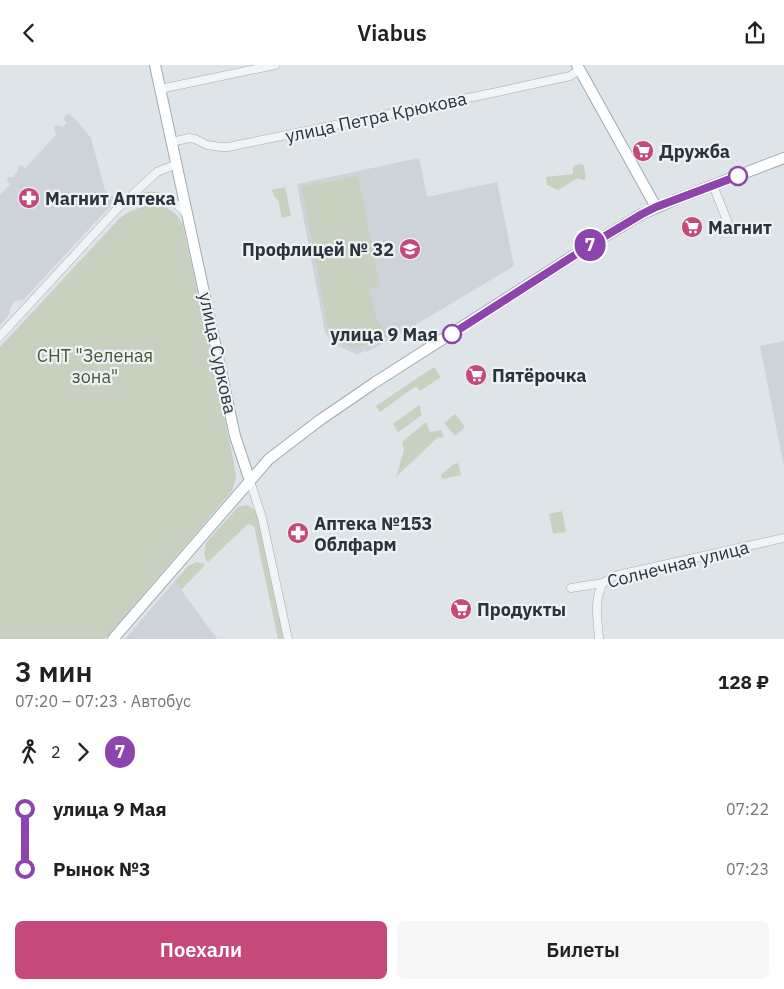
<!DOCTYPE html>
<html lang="ru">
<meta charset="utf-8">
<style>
:root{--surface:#fff;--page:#f6f6f6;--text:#202124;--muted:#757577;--accent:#c54a79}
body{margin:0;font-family:"IBM Plex Sans",sans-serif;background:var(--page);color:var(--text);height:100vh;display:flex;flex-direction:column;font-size:19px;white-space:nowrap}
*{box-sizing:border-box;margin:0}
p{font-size:16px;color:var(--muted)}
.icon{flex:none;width:28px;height:28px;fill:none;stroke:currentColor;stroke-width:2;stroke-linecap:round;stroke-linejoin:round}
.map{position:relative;height:574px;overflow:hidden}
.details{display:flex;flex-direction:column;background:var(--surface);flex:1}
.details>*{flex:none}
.badge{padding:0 10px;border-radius:16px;font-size:18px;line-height:32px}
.map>.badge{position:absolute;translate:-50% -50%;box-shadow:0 0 0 2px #fff}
.legs{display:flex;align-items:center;gap:8px;height:55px;padding:0 15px;font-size:16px}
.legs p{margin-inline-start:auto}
.headline{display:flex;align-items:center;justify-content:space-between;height:85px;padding:0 15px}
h1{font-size:28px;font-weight:600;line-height:38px}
.button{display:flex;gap:10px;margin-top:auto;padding:10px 15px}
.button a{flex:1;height:58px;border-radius:8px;background:var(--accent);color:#fff;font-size:20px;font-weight:600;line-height:58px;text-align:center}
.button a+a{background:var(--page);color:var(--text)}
ul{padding:0 15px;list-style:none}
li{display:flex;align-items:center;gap:18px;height:60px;font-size:19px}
li i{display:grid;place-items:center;width:8px;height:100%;margin:0 6px;background:currentColor}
li i::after{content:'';width:12px;height:12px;margin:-6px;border:4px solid;border-radius:50%;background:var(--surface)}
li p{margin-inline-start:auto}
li:first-child i{background:linear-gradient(#0000 50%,currentColor 0)}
li:last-child i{background:linear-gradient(currentColor 50%,#0000 0)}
header{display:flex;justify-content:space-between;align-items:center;height:65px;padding:0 15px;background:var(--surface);font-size:22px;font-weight:600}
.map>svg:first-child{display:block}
</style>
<header><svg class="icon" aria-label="back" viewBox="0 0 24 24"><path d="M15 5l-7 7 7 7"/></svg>Viabus<svg class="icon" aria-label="share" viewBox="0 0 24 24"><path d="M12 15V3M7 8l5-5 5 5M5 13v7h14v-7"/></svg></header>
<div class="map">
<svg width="784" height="574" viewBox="0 0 784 574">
<rect width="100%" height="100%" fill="#dee4e7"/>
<path fill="#cdd3d9" d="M69,49L75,54L91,73L105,125L116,135L23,235L15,236L10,243L9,250L0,260V130L10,119L7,115L8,112H13L18,106V101L22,100L25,103L57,69L54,65L55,61L58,60L62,62L67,58L64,54L65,51L66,50Z
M419,93L427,132L497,117L514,201L395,272L367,287L365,285L358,290L336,280L331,275L325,267L297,119Z
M784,276V402L760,281Z
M175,516L217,574H125Z"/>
<path fill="#c8d0c0" d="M581,99L584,101L586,114L583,115L578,113L558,125L547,120L546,112L573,109V103L575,100Z
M358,111L380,221L369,223L376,253L388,271L356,283L350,282L333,271L328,262L302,122Z
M285,122L291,151L282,153L278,135L274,131L272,125Z
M150,140C165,139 177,146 183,160L234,398L236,413L232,426L105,574H0V282L120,153C129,146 139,142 150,140Z
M434,302L441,312L420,326L416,321L380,347L376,341Z
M419,340L421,343L420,346L422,350L398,367L393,359Z
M455,349L465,362L455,371L444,358Z
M426,357L430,367L441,365L444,371L441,373L438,372L396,412L404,385L402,377Z
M458,398L461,410L442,414L441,410L454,399Z
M246,440L251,442L258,449L284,574H278L254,461L248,459L208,497C203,491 204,485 206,478L238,442Z
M562,446L566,467L553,469L549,449Z
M196,497L202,498L205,500L181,525L175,516L188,501Z"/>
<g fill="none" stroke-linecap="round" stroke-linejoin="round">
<g stroke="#a4acb1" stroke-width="9">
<path id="minor" d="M160,24L275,0
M172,77L189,73L195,74L207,80L221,82H228L502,26L570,11L579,5
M713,120L731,166
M127,137C149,128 171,129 186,149
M0,271L117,144L157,107L177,99
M250,416L262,453L288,574
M571,523L603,518L612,512L618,510L784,473
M599,574C598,555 593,536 603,518"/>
</g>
<g stroke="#9fabb2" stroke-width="12">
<path id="major" d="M155,0L235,371L250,416
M577,0L656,142
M113,574L269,394L320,355L374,318L576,189L642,149L677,134L784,93"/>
</g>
<use href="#minor" stroke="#f1f4f6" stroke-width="8"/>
<use href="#major" stroke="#fff" stroke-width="10"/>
</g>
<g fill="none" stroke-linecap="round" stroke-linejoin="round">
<g stroke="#fff" stroke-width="11">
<path id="line-1" d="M452,269L592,179L642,149L656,142L738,111"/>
</g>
<use href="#line-1" stroke="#8e44ad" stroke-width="8"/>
</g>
<defs>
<g id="supermarket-disc" transform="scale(1.125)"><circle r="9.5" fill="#c54a79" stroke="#eef2f5"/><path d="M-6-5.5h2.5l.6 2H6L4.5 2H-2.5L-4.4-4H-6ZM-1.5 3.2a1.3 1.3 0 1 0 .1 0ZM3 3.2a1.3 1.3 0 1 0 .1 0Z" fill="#fff"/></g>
<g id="pharmacy-disc" transform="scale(1.125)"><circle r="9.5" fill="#c54a79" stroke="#eef2f5"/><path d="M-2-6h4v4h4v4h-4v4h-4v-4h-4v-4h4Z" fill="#fff"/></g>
<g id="university-disc" transform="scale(1.125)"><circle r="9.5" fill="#c54a79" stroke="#eef2f5"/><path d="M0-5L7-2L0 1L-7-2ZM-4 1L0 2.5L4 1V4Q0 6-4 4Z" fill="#fff"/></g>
</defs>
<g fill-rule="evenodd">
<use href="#supermarket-disc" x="643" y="86"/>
<use href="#pharmacy-disc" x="29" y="133"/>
<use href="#supermarket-disc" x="692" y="162"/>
<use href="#university-disc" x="410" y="184"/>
<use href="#supermarket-disc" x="476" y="310"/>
<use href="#pharmacy-disc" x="298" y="468"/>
<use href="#supermarket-disc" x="461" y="544"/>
</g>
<g fill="#fff" stroke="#8e44ad" stroke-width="2.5">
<circle cx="738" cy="111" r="9"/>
<circle cx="452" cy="269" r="9"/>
</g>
<g text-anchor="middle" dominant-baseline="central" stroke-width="4.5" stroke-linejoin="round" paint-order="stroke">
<g font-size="18" fill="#29353d" stroke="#eef2f5">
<text transform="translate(376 52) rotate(-12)">улица Петра Крюкова</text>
<text transform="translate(218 288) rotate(78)">улица Суркова</text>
<text transform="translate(678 499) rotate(-14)">Солнечная улица</text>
</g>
<g font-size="18" font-weight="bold" fill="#29353d" stroke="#eef2f5" text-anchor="start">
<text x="659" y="86">Дружба</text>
<text x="45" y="133">Магнит Аптека</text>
<text x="708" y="162">Магнит</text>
<text x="394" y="184" text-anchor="end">Профлицей № 32</text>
<text x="492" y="310">Пятёрочка</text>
<text x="314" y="458">Аптека №153<tspan x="314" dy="21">Облфарм</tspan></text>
<text x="477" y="544">Продукты</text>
</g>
<g font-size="18" font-weight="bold" fill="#29353d" stroke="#eef2f5" text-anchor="end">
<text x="438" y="269">улица 9 Мая</text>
</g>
<g font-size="18" fill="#445837" stroke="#eef2f5">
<text x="95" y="290">СНТ "Зеленая<tspan x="95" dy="21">зона"</tspan></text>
</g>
</g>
</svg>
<b class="badge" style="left:590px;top:180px;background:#8e44ad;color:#fff">7</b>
</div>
<section class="details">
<div class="headline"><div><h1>3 мин</h1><p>07:20 – 07:23 · Автобус</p></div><b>128 ₽</b></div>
<div class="legs"><svg class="icon" aria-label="walk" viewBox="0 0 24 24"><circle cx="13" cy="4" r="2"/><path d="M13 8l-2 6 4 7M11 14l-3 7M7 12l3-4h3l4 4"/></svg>2<svg class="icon" aria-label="forward" viewBox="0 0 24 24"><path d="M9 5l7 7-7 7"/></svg><b class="badge" style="background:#8e44ad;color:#fff">7</b></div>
<ul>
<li><i style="color:#8e44ad"></i><b>улица 9 Мая</b><p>07:22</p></li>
<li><i style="color:#8e44ad"></i><b>Рынок №3</b><p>07:23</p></li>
</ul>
<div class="button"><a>Поехали</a><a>Билеты</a></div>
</section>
